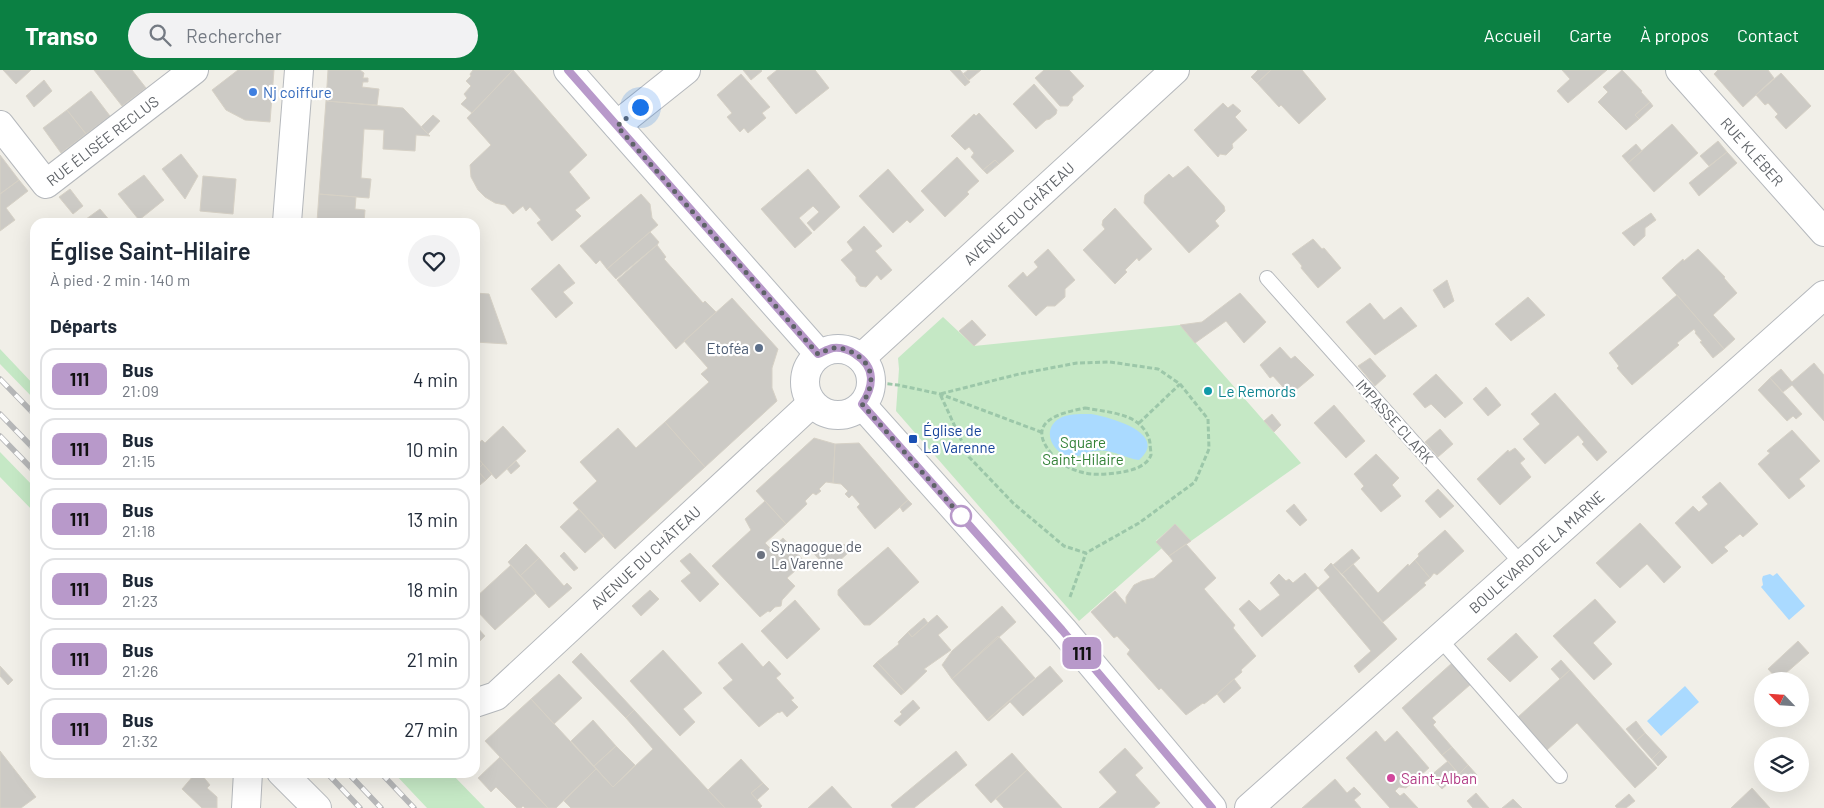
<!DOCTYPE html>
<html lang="fr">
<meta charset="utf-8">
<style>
:root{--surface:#fff;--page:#f2f2f3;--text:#1f2937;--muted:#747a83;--line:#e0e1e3;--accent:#0b8043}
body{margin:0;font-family:Barlow,sans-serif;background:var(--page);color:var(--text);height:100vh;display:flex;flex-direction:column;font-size:19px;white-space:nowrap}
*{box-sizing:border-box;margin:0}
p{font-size:16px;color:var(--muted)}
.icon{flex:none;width:28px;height:28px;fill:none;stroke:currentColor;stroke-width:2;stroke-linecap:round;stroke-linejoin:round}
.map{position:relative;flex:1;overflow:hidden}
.sheet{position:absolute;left:30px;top:148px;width:450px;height:560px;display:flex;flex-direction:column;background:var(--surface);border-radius:15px;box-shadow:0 5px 20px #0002}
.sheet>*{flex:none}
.badge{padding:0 10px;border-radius:8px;font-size:18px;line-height:32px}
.needle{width:32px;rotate:295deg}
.fabs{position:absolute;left:1754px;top:602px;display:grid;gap:10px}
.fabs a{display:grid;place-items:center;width:55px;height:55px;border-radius:50%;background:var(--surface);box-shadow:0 5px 20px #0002;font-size:25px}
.you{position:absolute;width:25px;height:25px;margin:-12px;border:4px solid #fff;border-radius:50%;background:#1a73e8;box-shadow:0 0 0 8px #1a73e833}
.map>.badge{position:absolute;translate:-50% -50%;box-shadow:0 0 0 2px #fff}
h2{padding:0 20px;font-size:19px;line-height:45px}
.round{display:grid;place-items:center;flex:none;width:52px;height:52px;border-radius:26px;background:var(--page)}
.summary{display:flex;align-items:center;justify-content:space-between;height:85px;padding:0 20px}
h1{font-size:24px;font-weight:600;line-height:38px}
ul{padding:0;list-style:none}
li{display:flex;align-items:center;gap:15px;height:62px;margin:0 10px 8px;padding:0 10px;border:2px solid var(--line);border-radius:15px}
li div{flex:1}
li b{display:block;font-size:19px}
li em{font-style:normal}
li .badge{min-width:55px;font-weight:700;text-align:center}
header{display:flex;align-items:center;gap:30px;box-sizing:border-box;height:70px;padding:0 25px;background:var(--accent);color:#fff}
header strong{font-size:24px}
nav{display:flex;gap:28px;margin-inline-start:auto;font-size:18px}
.search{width:350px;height:45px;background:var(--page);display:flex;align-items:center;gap:12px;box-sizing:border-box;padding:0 18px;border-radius:28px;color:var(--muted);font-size:19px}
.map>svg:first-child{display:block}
</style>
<header>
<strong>Transo</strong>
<div class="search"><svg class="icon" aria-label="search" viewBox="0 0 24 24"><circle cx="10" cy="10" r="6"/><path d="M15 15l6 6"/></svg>Rechercher</div>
<nav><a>Accueil</a><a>Carte</a><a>À propos</a><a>Contact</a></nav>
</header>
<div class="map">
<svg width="1824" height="738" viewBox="0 0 1824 738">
<rect width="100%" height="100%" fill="#f1efe8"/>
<path fill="#c5e8c5" d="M943,247L974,276L1180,255L1301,393L1191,471L1175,454L1156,471L1162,478L1079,551L896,341L899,299L898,288Z
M0,279L35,316V330L0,294Z
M0,382L35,418V443L0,407Z
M394,703H451L485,738H427Z"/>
<path fill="#aadaff" d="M1091,344C1109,347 1170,363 1139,390C1124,388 1110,378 1094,381C1085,382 1077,389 1068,386C1053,382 1042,362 1057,350C1066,343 1081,344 1091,344Z
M1777,503L1805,536L1789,550L1761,517L1763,515L1762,509L1763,506L1770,504L1773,506Z
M1685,616L1699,632L1661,666L1647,651Z"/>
<path fill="#cccac5" stroke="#d6d1c6" d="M3,0H31L16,14Z
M94,0H132L146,18L122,36Z
M238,0H274L270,52L245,50L226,40L212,20Z
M328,0H360L364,3L363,8H368V12H363L362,17L379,19L377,35L326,31Z
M473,0H513L472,43L461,34L467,28L464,24L471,16L466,11L471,6L470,4Z
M513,0L587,85L569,102L590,128L575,140L581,146L552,171L537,153L541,150L530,137L526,141L523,136L513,144L505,135L495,133L485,127L478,120L471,107L470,95L491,75L467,48Z
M743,0H761L762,1L751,10Z
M777,0H815L829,18L796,44L767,8Z
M950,0H960L970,12L965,16Z
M968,0H981L969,10L963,4Z
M1044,0H1069L1084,16L1072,27L1073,30L1068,36H1060L1035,8Z
M1258,0H1271L1257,13L1251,7Z
M1271,0H1302L1326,29L1299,54L1281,35L1279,37L1257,13Z
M1562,0H1607L1568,33L1557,21L1570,9Z
M1622,0L1642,21L1641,22L1650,32L1635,45L1639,49L1626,60L1598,32L1608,22L1603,17Z
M1718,0H1768L1774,8L1743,37L1714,4Z
M1781,3L1811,36L1786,59L1775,47L1778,44L1768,33L1765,35L1756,25Z
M741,4L770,37L762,43L766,48L748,63L744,58L740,62L727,47L732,43L717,25Z
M44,10L52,21L34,37L26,26Z
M1034,14L1057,40L1056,44L1050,49L1046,50L1036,59L1013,34Z
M91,21L110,46L86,64L67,40Z
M326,31L403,38L430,66L416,65L415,81L383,79L384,60L364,59L361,108L371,109L369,128L319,124Z
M1650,32L1653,36L1639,49L1635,45Z
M1223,33L1228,38L1233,34L1241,41L1235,47L1247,60L1232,74L1233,78L1226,85L1220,84L1218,87L1194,60Z
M67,40L86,64L61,83L43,58Z
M979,43L1014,81L999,94L995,90L983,100L971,87L974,83L969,77L965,80L951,66L974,44L976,46Z
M433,45L440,51L428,64L421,57Z
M1672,54L1698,83L1654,122L1628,93Z
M1718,71L1727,82L1709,96L1700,86Z
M1636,74L1642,81L1628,93L1622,86Z
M1727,82L1737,93L1699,126L1689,113Z
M181,84L198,106L185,129L162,99Z
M0,85L19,110L0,124Z
M957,87L979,111L967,122L969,124L945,147L921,121Z
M995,90L999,94L987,104L983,100Z
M1188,96L1224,136L1225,141L1215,151L1219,156L1189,183L1144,133L1145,125L1169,104L1173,108Z
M808,99L840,137L814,161L807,153L819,142L813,136L799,148L812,163L795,178L761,139Z
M888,99L924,140L910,153L907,150L893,163L859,126Z
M144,105L164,130L139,150L118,124Z
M203,106L236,109L233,144L200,141Z
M19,110L28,121L6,138L15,150L0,161V124Z
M70,119L83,136L73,144L59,127Z
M319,124L356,127L355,139L365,140L364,152H317Z
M641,124L650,134L652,148L658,155L607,199L600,190L596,194L580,176Z
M1115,138L1152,179L1139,191L1137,188L1125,200L1127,202L1115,214L1083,180L1105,159L1102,155L1103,150Z
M100,139L111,152H82Z
M1651,143L1656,150L1645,158V166L1634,176L1622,163Z
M864,156L882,176L875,181L892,200L881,210L877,205L866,217L860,216L856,211V207L841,190L853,180L847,172Z
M650,162L659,172L657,175L616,209L607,199Z
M1313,169L1322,179L1324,178L1341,198L1318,218L1301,198L1302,196L1292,184Z
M657,175L666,187L664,189L703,233L705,231L716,242L676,279L617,210Z
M1048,179L1075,210L1065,219V227L1055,236H1047L1036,246L1008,216L1023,202L1027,207L1038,197L1034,192Z
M1698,179L1725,207L1724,208L1737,223L1713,245L1735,269L1724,279L1662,208L1683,189L1684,191Z
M559,194L575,213L563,222L573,233L556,248L531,219Z
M1447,210L1454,231L1444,238L1433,220Z
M475,223L489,224L507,274L475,272Z
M1240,223L1266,252L1244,273L1226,251L1195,273L1180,255L1202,252Z
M1677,225L1724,279L1713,288L1700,272L1702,271L1695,263L1696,262L1694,259L1677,273L1679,275L1632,315L1617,298L1619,296L1609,283Z
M1528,227L1545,245L1511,271L1495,254Z
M732,228L778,279L772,298V318L777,331L705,397L665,352L709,312L701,304L708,298L684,271Z
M1370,233L1384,250L1401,237L1417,256L1375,285L1346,252Z
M972,250L986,265L974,276L959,261Z
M1280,277L1291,289L1295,286L1314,305L1290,325L1273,306L1270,308L1260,295Z
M1370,288L1386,306L1375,316L1358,296Z
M1814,293L1824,305V351L1792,315L1783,322L1770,308L1781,299L1792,312Z
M1436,304L1463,333L1445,348L1431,334L1425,338L1413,324Z
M1770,308L1802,344L1796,349L1793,346L1787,351L1758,320Z
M1486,317L1501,335L1488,346L1473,329Z
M1555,323L1607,382L1597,391L1582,374L1584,372L1578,365L1545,394L1523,369L1540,354L1531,344Z
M1334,335L1365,371L1346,388L1314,353Z
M1272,344L1281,355L1274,362L1264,351Z
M665,352L705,397L615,479L573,433L597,411L580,392L618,358L636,378Z
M503,356L526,381L496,409L475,385V376L482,370L485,373Z
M1440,359L1453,374L1438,387L1425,372Z
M1792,360L1820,391L1799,409L1805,416L1789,429L1758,394L1770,383L1767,381Z
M814,368L835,374L833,413L826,412L819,419L821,421L816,425L813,423L805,431L807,434L786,454L756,421Z
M859,373L908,430L875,459L857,437L860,434L852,425L849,428L845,424L848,421L841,414L833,413L835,374Z
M1515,378L1525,389L1520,393L1531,407L1500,435L1477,409L1508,380L1509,382Z
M1376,384L1399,408L1392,415L1401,426L1381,442L1361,419L1364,416L1354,404Z
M475,385L483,394L477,400L475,398Z
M516,391L520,396L511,404L507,399Z
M483,394L492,404L486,410L477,400Z
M475,398L486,410L475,419Z
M1720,412L1758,454L1743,467L1740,464L1724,477L1728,481L1712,494L1675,453L1693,436L1699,442L1708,434L1702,427Z
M1438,419L1454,436L1440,448L1425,431Z
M908,430L912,434L903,442L900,437Z
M765,431L786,454L765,473L771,479L783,468L805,492L787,508L795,516L782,530L781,536L775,537L770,542L768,541L760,547L712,496L751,460L745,449Z
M1294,434L1307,450L1300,456L1286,441Z
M579,439L604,466L585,483L560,457Z
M1640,453L1681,497L1664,513L1647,494L1620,518L1596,493Z
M1175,454L1191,471L1169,486L1156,472Z
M1445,460L1464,481L1437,505L1434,503L1430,508L1415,490L1419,486L1418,484Z
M804,473L830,474L857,475L829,500Z
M526,474L539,488L520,506L508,492Z
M1186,474L1216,508L1204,519L1235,555L1233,558L1256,586L1241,600L1242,602L1217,624L1204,634L1203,633L1186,645L1161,618L1159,620L1127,584L1130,580L1117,566L1114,568L1091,542L1115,521L1126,534V527L1134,515L1142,511L1154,508L1173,491L1169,486Z
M888,477L919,512L870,555H864L838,525V520Z
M1352,479L1360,488L1342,504L1333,495Z
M564,482L578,498L574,501L560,486Z
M690,483L719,514L700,532L681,511L691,503L680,491Z
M539,488L564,516L567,513L572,518L549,538L520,506Z
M1415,490L1430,508L1424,513L1426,515L1383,552L1342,504L1353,494L1378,523L1408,494L1409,496Z
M1331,493L1397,569L1359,603L1354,596L1371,581L1318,518L1330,507L1324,500Z
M511,495L536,523L495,560L475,539V528Z
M1305,503L1318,518L1262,567L1239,539L1249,530L1260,541L1280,525L1270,513L1279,504L1286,511L1289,509L1293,513Z
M650,520L659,529L641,546L632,536Z
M1595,529L1616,552L1593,573L1612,594L1594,610L1553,566Z
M795,530L820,559L787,589L761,561Z
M1002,536L1016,552L952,609L942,595L952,581Z
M937,545L948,557L938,565L951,580L924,599L927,601L905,622L877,592L899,574L898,572L908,562L912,567Z
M924,548L928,553L912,567L908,562Z
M475,555L485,566L475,576Z
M1516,563L1538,587L1510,612L1487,589Z
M998,566L1035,608L987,650L952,609Z
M1798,571L1809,583L1778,610L1768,599Z
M742,573L763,597L769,591L781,604L776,608L794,628L791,630L798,637L787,647L782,641L779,643L778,642L759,657L723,618L733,610L718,593Z
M663,580L702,623L683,639L695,652L680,666L630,611Z
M581,583L634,640L626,648L572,592Z
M1561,590L1570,600L1560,609L1551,599Z
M877,592L905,622L901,625L873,596Z
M1452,593L1471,614L1432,648L1436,652L1433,655L1452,677L1442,685L1402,638Z
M0,596L13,610L8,615L0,606Z
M1050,596L1063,611L1023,646L1010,632L989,651L987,650Z
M1570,600L1657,698L1635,718L1577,653L1547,680L1518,647Z
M559,604L582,628L554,654L531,629Z
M1234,609L1241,618L1224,633L1217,624Z
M531,629L596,699L556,738H548L485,671Z
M913,630L920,638L900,656L894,651L902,644L900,642Z
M634,640L708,720L725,738H571L564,731L596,699L613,717L653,679L626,648Z
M593,650L616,676L594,696L571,671Z
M1636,651L1645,663L1636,671L1626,659Z
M1376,661L1385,672L1397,661L1429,698L1406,718L1399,717L1395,721L1400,726L1404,723L1418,738H1390L1346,688Z
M1645,663L1661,680L1652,689L1636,671Z
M616,676L635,695L613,717L594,696Z
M1452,677L1468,695L1459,704L1442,685Z
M1125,678L1143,698L1135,705L1160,733L1154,738H1099L1117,722L1099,702Z
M1661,680L1667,687L1658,696L1652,689Z
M0,681L36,727L21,738H0Z
M956,681L967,695L914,738H893L891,735Z
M1012,683L1027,700L991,733L975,715Z
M500,687L548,738H525L523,736L521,738H517L496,717L491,722L478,708Z
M741,689L763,713L751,723L762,736L760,738H725L708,720Z
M1448,691L1459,704L1442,719L1430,706Z
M1468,695L1477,705L1467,713L1459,704Z
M1027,700L1062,738H1004L996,729Z
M201,704L210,715L207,718L217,727V738H202L182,719L194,705L197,708Z
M1335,709L1347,723L1354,717L1361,724L1354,730L1361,738H1302Z
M763,713L769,719L757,730L751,723Z
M832,716L852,738H808Z
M1752,718L1770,738H1731Z
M1476,723L1489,738H1473L1467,731Z
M1629,724L1635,731L1626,738H1617L1615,736Z
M1513,729L1522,738H1502Z"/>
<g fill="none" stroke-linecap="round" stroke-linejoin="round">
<g stroke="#b5b8bc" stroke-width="16">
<path id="lane" d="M1267,208L1522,494
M1439,568L1560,706"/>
</g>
<g stroke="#b5b8bc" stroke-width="30">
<g id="street">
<path id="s1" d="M1680,0L1824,162"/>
<path id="s2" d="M0,55L46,114L194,0"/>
<path d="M617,55L686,0"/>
<path d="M287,152L299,0"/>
<path id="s3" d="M861,288L1175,0"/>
<path id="s4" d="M475,633L496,626L812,333"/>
<path d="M281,702L317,738"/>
<path d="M246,738L248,702"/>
<path id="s5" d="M1249,738L1824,225"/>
</g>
</g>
<g stroke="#b6babf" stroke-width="30">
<path id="secondary" d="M568,0L819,284
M805 312a33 33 0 1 1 66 0a33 33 0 1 1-66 0Z
M862,335L1063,560L1212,738"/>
</g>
<path stroke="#9cc7a9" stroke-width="3" stroke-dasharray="5 2.5" stroke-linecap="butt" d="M1110,292L1158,299L1180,314L1208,349L1209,379L1195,412L1139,453L1086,483L1064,476L1013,433L969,387L940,324L1019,304L1077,293Z
M880,313L898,315L940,324L1041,362
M1085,338C1102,341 1127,343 1139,354C1145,359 1149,366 1150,373C1150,376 1151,382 1151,385C1147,396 1133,400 1123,402C1110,404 1095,406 1081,402C1069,399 1058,392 1050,382C1026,351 1060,343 1085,338Z
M1139,353L1180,314
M1070,527L1086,483"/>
<use href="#lane" stroke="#fff" stroke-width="14"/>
<use href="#street" stroke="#fff" stroke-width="28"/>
<use href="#secondary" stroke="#fff" stroke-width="28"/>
<g stroke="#b6b7b8" stroke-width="5.5">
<path id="rail" d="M0,309L35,345
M0,344L35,380
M0,366L35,402
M326,702L360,738
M347,702L381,738
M380,702L414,738"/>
</g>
<use href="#rail" stroke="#fff" stroke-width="4" stroke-dasharray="11" stroke-linecap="butt"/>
</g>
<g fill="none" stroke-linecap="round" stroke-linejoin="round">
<g stroke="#fff" stroke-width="11">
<path id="line" d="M568,0L818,284C823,282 828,279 833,278C841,277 849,280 855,284C876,297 874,316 862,334L1062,560L1212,738"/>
</g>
<use href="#line" stroke="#b899ca" stroke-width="8"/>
<path stroke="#5f6368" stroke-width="5" stroke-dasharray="0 9" d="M640,37L617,56L818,284C823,282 828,279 833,278C841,277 849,280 855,284C876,297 874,316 862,334L961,446"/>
</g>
<circle fill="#3f7fe0" stroke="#fff" stroke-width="2" cx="253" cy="22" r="5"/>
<circle fill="#5c6f8a" stroke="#fff" stroke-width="2" cx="759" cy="278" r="5"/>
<circle fill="#0f9aa8" stroke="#fff" stroke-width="2" cx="1208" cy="321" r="5"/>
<rect fill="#1a4fb4" stroke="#fff" stroke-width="2" x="908" y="364" width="10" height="10" rx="2.5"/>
<circle fill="#fff" stroke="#b899ca" stroke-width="2.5" cx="961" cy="446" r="10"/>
<circle fill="#6b7280" stroke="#fff" stroke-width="2" cx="761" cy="485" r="5"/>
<circle fill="#d1479c" stroke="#fff" stroke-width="2" cx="1391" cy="708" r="5"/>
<g text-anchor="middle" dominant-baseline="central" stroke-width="4.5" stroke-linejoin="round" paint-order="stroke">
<g font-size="15" fill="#366cbe" stroke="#fff" text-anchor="start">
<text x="263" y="22">Nj coiffure</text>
</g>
<g font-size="15" fill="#5f6368" stroke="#fff">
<text stroke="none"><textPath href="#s2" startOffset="146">RUE ÉLISÉE RECLUS</textPath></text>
<text stroke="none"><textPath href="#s1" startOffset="109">RUE KLÉBER</textPath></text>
<text stroke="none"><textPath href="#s3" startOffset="214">AVENUE DU CHÂTEAU</textPath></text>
<text transform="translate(1395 351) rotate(48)">IMPASSE CLARK</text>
<text stroke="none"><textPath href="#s5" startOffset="385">BOULEVARD DE LA MARNE</textPath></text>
<text stroke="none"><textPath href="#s4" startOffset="226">AVENUE DU CHÂTEAU</textPath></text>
</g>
<g font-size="15" fill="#4e5e75" stroke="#fff" text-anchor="end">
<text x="749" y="278">Etoféa</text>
</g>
<g font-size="15" fill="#0d838f" stroke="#fff" text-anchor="start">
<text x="1218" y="321">Le Remords</text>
</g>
<g font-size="15" fill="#164399" stroke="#fff" text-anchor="start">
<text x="923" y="360">Église de<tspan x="923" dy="17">La Varenne</tspan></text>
</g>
<g font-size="15" fill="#348238" stroke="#fff">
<text x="1083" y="372">Square<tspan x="1083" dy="17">Saint-Hilaire</tspan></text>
</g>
<g font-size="15" fill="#5b616d" stroke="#fff" text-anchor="start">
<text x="771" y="476">Synagogue de<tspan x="771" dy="17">La Varenne</tspan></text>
</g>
<g font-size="15" fill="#b23c85" stroke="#fff" text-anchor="start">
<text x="1401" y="708">Saint-Alban</text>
</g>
</g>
</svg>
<div class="fabs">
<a><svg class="needle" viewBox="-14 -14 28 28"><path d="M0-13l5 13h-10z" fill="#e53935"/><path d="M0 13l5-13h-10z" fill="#747a83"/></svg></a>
<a><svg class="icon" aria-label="layers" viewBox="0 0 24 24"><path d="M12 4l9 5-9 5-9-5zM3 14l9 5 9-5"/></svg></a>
</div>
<div class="you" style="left:640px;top:37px"></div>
<b class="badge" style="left:1082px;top:583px;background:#b899ca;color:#111">111</b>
<section class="sheet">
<div class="summary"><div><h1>Église Saint-Hilaire</h1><p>À pied · 2 min · 140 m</p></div><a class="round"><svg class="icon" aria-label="heart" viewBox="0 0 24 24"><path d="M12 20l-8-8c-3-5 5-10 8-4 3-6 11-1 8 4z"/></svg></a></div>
<h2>Départs</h2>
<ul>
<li><span class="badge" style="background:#b899ca;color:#111">111</span><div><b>Bus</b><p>21:09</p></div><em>4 min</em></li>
<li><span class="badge" style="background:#b899ca;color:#111">111</span><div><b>Bus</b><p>21:15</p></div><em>10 min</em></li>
<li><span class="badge" style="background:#b899ca;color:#111">111</span><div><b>Bus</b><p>21:18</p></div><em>13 min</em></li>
<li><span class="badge" style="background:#b899ca;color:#111">111</span><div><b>Bus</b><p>21:23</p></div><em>18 min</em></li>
<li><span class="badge" style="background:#b899ca;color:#111">111</span><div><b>Bus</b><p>21:26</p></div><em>21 min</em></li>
<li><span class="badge" style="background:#b899ca;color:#111">111</span><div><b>Bus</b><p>21:32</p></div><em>27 min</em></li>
</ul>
</section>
</div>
